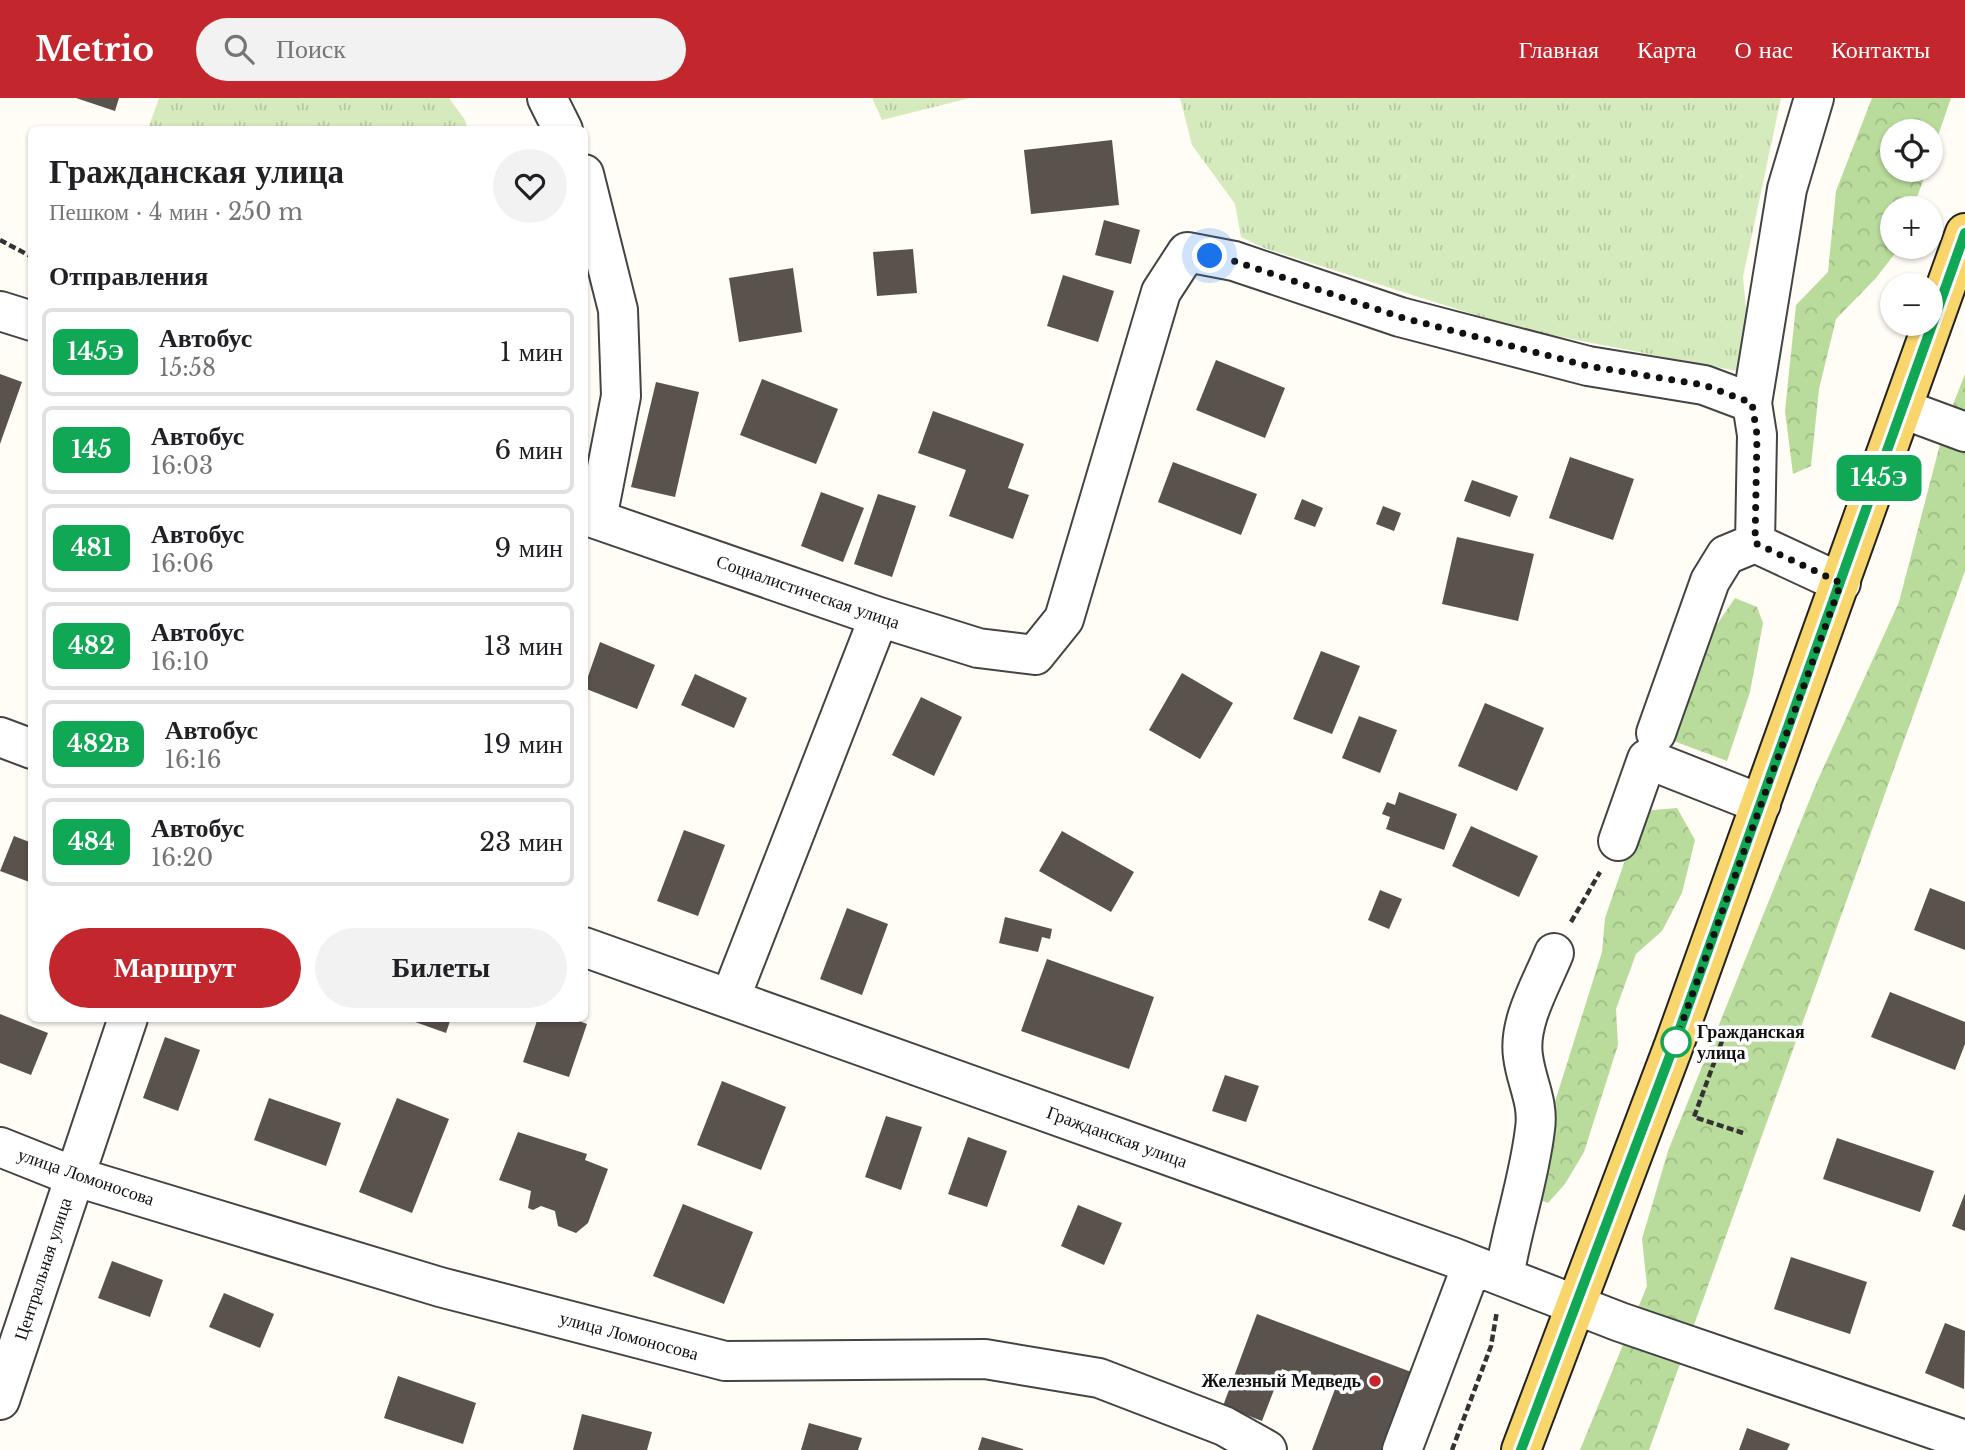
<!DOCTYPE html>
<html lang="ru">
<meta charset="utf-8">
<style>
:root{--surface:#fff;--page:#f2f2f2;--text:#202124;--muted:#757577;--line:#e0e0e0;--accent:#c4262e}
body{margin:0;font-family:"Libre Baskerville",serif;background:var(--page);color:var(--text);height:100vh;display:flex;flex-direction:column;font-size:26px;white-space:nowrap}
*{box-sizing:border-box;margin:0}
p{font-size:23px;color:var(--muted)}
.icon{flex:none;width:38px;height:38px;fill:none;stroke:currentColor;stroke-width:2;stroke-linecap:round;stroke-linejoin:round}
.map{position:relative;flex:1;overflow:hidden}
.drawer{position:absolute;left:28px;top:28px;width:560px;height:896px;display:flex;flex-direction:column;background:var(--surface);border-radius:10px;box-shadow:0 2px 5px #0004}
.drawer>*{flex:none}
.badge{padding:0 14px;border-radius:10px;font-size:24px;line-height:46px}
.controls{position:absolute;left:1880px;top:21px;display:grid;gap:14px}
.controls a{display:grid;place-items:center;width:63px;height:63px;border-radius:50%;background:var(--surface);box-shadow:0 2px 5px #0004;font-size:35px}
.you{position:absolute;width:35px;height:35px;margin:-18px;border:5px solid #fff;border-radius:50%;background:#1a73e8;box-shadow:0 0 0 10px #1a73e833}
.map>.badge{position:absolute;translate:-50% -50%;box-shadow:0 0 0 4px #fff}
h2{padding:0 21px;font-size:26px;line-height:63px}
.round{display:grid;place-items:center;flex:none;width:74px;height:74px;border-radius:37px;background:var(--page)}
.summary{display:flex;align-items:center;justify-content:space-between;height:119px;padding:0 21px}
h1{font-size:33px;font-weight:700;line-height:52px}
.button{display:flex;gap:14px;margin-top:auto;padding:14px 21px}
.button a{flex:1;height:80px;border-radius:42px;background:var(--accent);color:#fff;font-size:28px;font-weight:700;line-height:80px;text-align:center}
.button a+a{background:var(--page);color:var(--text)}
ul{padding:0;list-style:none}
li{display:flex;align-items:center;gap:21px;height:88px;margin:0 14px 10px;padding:0 7px;border:4px solid var(--line);border-radius:10px}
li div{flex:1}
li b{display:block;font-size:26px}
li em{font-style:normal}
li .badge{min-width:77px;font-weight:700;text-align:center}
header{display:flex;align-items:center;gap:42px;box-sizing:border-box;height:98px;padding:0 35px;background:var(--accent);color:#fff}
header strong{font-size:33px}
nav{display:flex;gap:38px;margin-inline-start:auto;font-size:24px}
.search{width:490px;height:63px;background:var(--page);display:flex;align-items:center;gap:18px;box-sizing:border-box;padding:0 24px;border-radius:38px;color:var(--muted);font-size:26px}
.map>svg:first-child{display:block}
</style>
<header>
<strong>Metrio</strong>
<div class="search"><svg class="icon" aria-label="search" viewBox="0 0 24 24"><circle cx="10" cy="10" r="6"/><path d="M15 15l6 6"/></svg>Поиск</div>
<nav><a>Главная</a><a>Карта</a><a>О нас</a><a>Контакты</a></nav>
</header>
<div class="map">
<svg width="1965" height="1352" viewBox="0 0 1965 1352">
<defs>
<pattern id="grass-tufts" width="24" height="20" patternUnits="userSpaceOnUse" patternTransform="scale(1.75)"><rect width="24" height="20" fill="#d5ebbd"/><path d="M3 7l-1-3M5 7V3M7 7l1-3M15 17l-1-3M17 17v-4M19 17l1-3" fill="none" stroke="#b6c8a1"/></pattern>
<pattern id="forest-crowns" width="20" height="18" patternUnits="userSpaceOnUse" patternTransform="scale(1.75)"><rect width="20" height="18" fill="#b9dc9c"/><path d="M2 6a3 3 0 1 1 6 0M12 15a3 3 0 1 1 6 0" fill="none" stroke="#9ebc85"/></pattern>
</defs>
<rect width="100%" height="100%" fill="#fffdf5"/>
<path fill="url(#grass-tufts)" d="M159,0H449L465,22L468,31H148Z
M872,0H970L882,22Z
M1180,0H1781L1743,179L1749,243L1737,273L1520,231L1264,150L1241,139L1235,106L1192,47Z"/>
<path fill="url(#forest-crowns)" d="M1872,0H1951L1930,61V33H1892V72H1927L1913,110H1892V149H1900L1876,180L1836,221L1819,291L1811,368L1793,376L1785,313L1796,207L1828,174L1836,93Z
M1965,276V473L1649,1352H1580L1647,1188L1642,1141L1668,1053L1816,686L1899,504L1945,327Z
M1735,500L1757,509L1763,525L1750,594L1727,663L1671,642L1707,541Z
M1677,710L1695,742L1682,795L1662,833L1636,856L1616,911L1618,947L1584,1054L1565,1086L1548,1105L1535,1100L1542,1045L1602,854L1605,820L1642,713Z"/>
<path fill="#5a524d" d="M76,0H119L115,13Z
M1112,42L1119,107L1031,116L1024,52Z
M1104,122L1140,132L1131,166L1095,157Z
M913,151L917,195L877,198L873,154Z
M793,170L802,234L739,244L729,180Z
M1063,177L1114,193L1098,244L1047,228Z
M1216,262L1285,290L1265,340L1196,312Z
M0,276L22,284L0,346Z
M762,281L838,311L816,366L740,337Z
M656,284L699,294L675,399L631,389Z
M933,313L1024,346L1008,390L1029,397L1013,441L949,418L966,372L918,355Z
M1570,359L1634,381L1613,442L1549,420Z
M1173,364L1257,396L1241,437L1158,404Z
M1472,382L1518,398L1510,419L1464,403Z
M821,394L864,410L843,464L801,448Z
M878,396L916,408L892,479L854,466Z
M1302,401L1323,410L1315,429L1294,421Z
M1383,408L1401,415L1394,433L1376,426Z
M1457,439L1534,456L1518,523L1442,506Z
M600,544L655,567L637,611L584,590Z
M1321,553L1360,568L1332,636L1293,621Z
M1182,575L1233,605L1200,661L1149,632Z
M695,576L747,600L734,630L681,607Z
M921,599L962,619L934,678L892,657Z
M1485,605L1544,630L1517,693L1458,668Z
M1359,618L1397,632L1380,675L1342,660Z
M1399,694L1457,716L1444,752L1386,731L1390,719L1382,716L1387,704L1395,707Z
M1471,728L1538,758L1519,799L1452,768Z
M684,732L725,747L698,818L657,803Z
M1062,733L1134,774L1111,814L1039,773Z
M14,738L32,745V785L0,773Z
M1930,790L1965,804V852L1914,832Z
M1380,792L1402,801L1389,831L1368,822Z
M847,810L888,826L862,897L820,881Z
M1005,819L1052,831L1050,841L1042,839L1038,854L999,845Z
M1047,861L1154,899L1129,971L1021,933Z
M1890,894L1965,924V946L1955,972L1871,939Z
M0,916L48,935L31,977L0,965Z
M404,920H451L446,935Z
M538,920H571L587,926L569,979L523,964Z
M165,939L200,952L178,1013L143,1000Z
M1225,977L1259,988L1246,1024L1212,1013Z
M722,983L786,1009L761,1072L697,1047Z
M269,1000L341,1025L326,1068L254,1042Z
M397,1000L449,1021L412,1115L359,1094Z
M886,1018L922,1029L901,1092L865,1079Z
M518,1034L587,1056L585,1062L608,1071L588,1125L576,1135L558,1128L555,1113L541,1108L533,1112L528,1110L531,1093L499,1082Z
M968,1039L1007,1053L987,1109L948,1096Z
M1837,1040L1934,1073L1920,1114L1823,1081Z
M1965,1095V1133L1952,1128Z
M683,1106L753,1134L724,1206L653,1178Z
M1078,1107L1122,1125L1104,1167L1061,1148Z
M1791,1159L1867,1184L1850,1236L1774,1211Z
M112,1163L163,1182L150,1219L98,1200Z
M224,1195L274,1216L260,1250L209,1229Z
M1257,1216L1414,1275L1385,1352H1312L1335,1291L1282,1271L1262,1323L1223,1308Z
M1945,1225L1965,1233L1964,1291L1925,1275Z
M398,1278L476,1305L463,1346L384,1320Z
M582,1316L652,1334L647,1352H573Z
M809,1325L862,1340L858,1352H801Z
M1747,1330L1790,1346L1787,1352H1739Z
M982,1339L1023,1351V1352H978Z"/>
<g fill="none" stroke-linecap="round" stroke-linejoin="round">
<g stroke="#444" stroke-width="42">
<path id="minor" d="M547,0L563,32
M584,76L618,212L621,298L597,421
M0,213L32,223
M1752,305L1787,91L1814,0
M1903,311L1965,334
M584,417L879,519L978,550L1035,557L1064,521L1161,194L1187,154L1234,163L1400,219L1588,268L1704,287L1752,305L1757,337L1755,445
M1656,635L1710,483L1726,457L1755,445L1841,485
M0,639L32,651
M1618,743L1647,661L1761,706
M584,849L1455,1160L1620,1224L1965,1342
M730,901L879,519
M0,1049L73,1078L440,1189L725,1263L985,1261L1099,1280L1224,1328L1267,1352
M1504,1179C1512,1130 1529,1082 1535,1031C1539,1004 1526,984 1523,958C1518,924 1542,885 1554,855
M0,1302L128,920
M1402,1352L1472,1167"/>
</g>
<g stroke="#222" stroke-width="42">
<path id="major" d="M1521,1352L1674,947L1965,135"/>
</g>
<path stroke="#333" stroke-width="4.5" stroke-dasharray="7 3.5" stroke-linecap="butt" d="M0,142L32,159
M1571,824L1600,774
M1722,943L1694,1019L1743,1035
M1452,1352L1491,1248L1497,1213"/>
<use href="#minor" stroke="#fff" stroke-width="38"/>
<use href="#major" stroke="#f9d66b" stroke-width="38"/>
</g>
<g fill="none" stroke-linecap="round" stroke-linejoin="round">
<g stroke="#fff" stroke-width="16">
<path id="line" d="M1521,1352L1674,947L1965,135"/>
</g>
<use href="#line" stroke="#10a855" stroke-width="10"/>
<path stroke="#111" stroke-width="7" stroke-dasharray="0 12.6" d="M1210,158L1234,163L1400,219L1588,268L1704,287L1752,305L1757,337L1755,445L1841,485L1674,947L1676,944"/>
</g>
<circle fill="#fff" stroke="#10a855" stroke-width="3.5" cx="1676" cy="944" r="14"/>
<circle fill="#c4262e" stroke="#fff" stroke-width="2.5" cx="1375" cy="1283" r="7"/>
<g text-anchor="middle" dominant-baseline="central" stroke-width="7" stroke-linejoin="round" paint-order="stroke">
<g font-size="18" fill="#111" stroke="#fff">
<text transform="translate(808 494) rotate(19)">Социалистическая улица</text>
<text transform="translate(1117 1039) rotate(20)">Гражданская улица</text>
<text transform="translate(86 1079) rotate(19)">улица Ломоносова</text>
<text transform="translate(43 1171) rotate(-72)">Центральная улица</text>
<text transform="translate(629 1238) rotate(15)">улица Ломоносова</text>
</g>
<g font-size="18" font-weight="bold" fill="#111" stroke="#fff" text-anchor="start">
<text x="1697" y="934">Гражданская<tspan x="1697" dy="21">улица</tspan></text>
</g>
<g font-size="18" font-weight="bold" fill="#111" stroke="#fff" text-anchor="end">
<text x="1361" y="1283">Железный Медведь</text>
</g>
</g>
</svg>
<div class="controls">
<a><svg class="icon" aria-label="locate" viewBox="0 0 24 24"><circle cx="12" cy="12" r="6"/><path d="M12 2v4M12 18v4M2 12h4M18 12h4"/></svg></a>
<a>+</a>
<a>−</a>
</div>
<div class="you" style="left:1210px;top:158px"></div>
<b class="badge" style="left:1879px;top:380px;background:#10a855;color:#fff">145Э</b>
<section class="drawer">
<div class="summary"><div><h1>Гражданская улица</h1><p>Пешком · 4 мин · 250 m</p></div><a class="round"><svg class="icon" aria-label="heart" viewBox="0 0 24 24"><path d="M12 20l-8-8c-3-5 5-10 8-4 3-6 11-1 8 4z"/></svg></a></div>
<h2>Отправления</h2>
<ul>
<li><span class="badge" style="background:#10a855;color:#fff">145Э</span><div><b>Автобус</b><p>15:58</p></div><em>1 мин</em></li>
<li><span class="badge" style="background:#10a855;color:#fff">145</span><div><b>Автобус</b><p>16:03</p></div><em>6 мин</em></li>
<li><span class="badge" style="background:#10a855;color:#fff">481</span><div><b>Автобус</b><p>16:06</p></div><em>9 мин</em></li>
<li><span class="badge" style="background:#10a855;color:#fff">482</span><div><b>Автобус</b><p>16:10</p></div><em>13 мин</em></li>
<li><span class="badge" style="background:#10a855;color:#fff">482В</span><div><b>Автобус</b><p>16:16</p></div><em>19 мин</em></li>
<li><span class="badge" style="background:#10a855;color:#fff">484</span><div><b>Автобус</b><p>16:20</p></div><em>23 мин</em></li>
</ul>
<div class="button"><a>Маршрут</a><a>Билеты</a></div>
</section>
</div>
